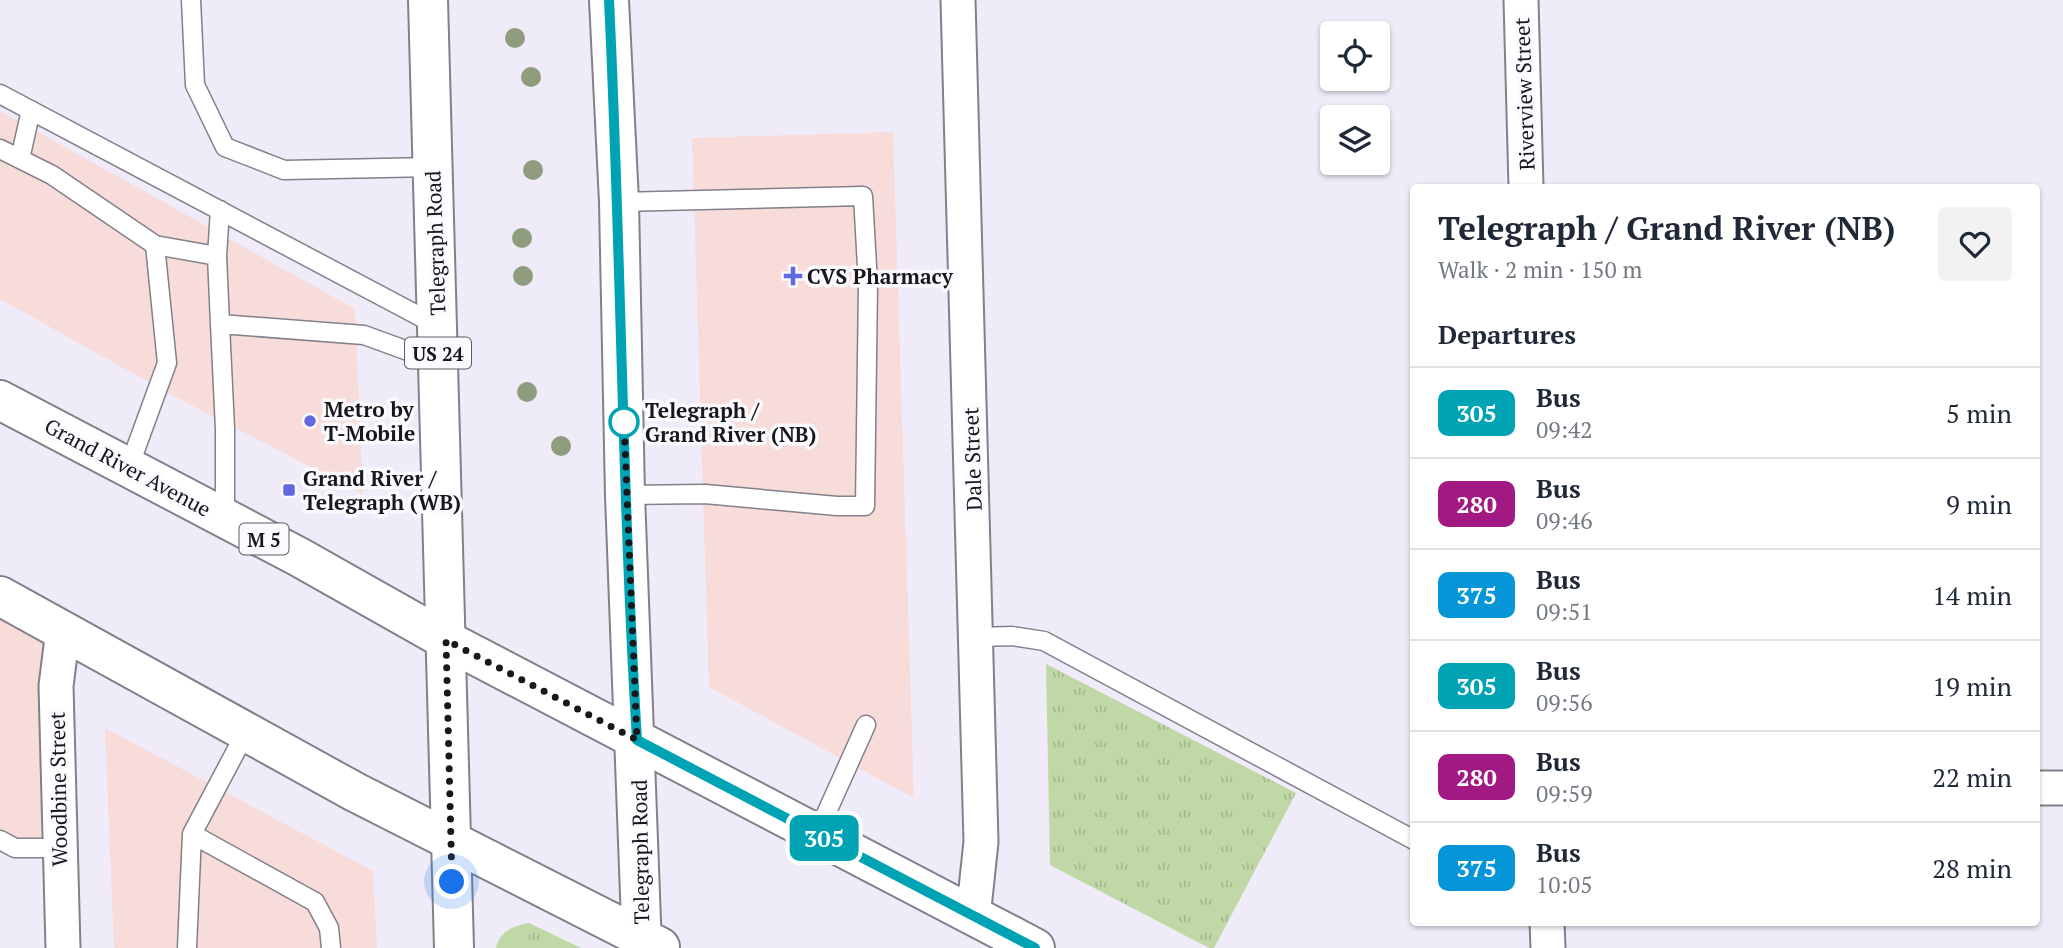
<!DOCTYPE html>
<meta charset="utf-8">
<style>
:root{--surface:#fff;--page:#f2f2f3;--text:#1f2937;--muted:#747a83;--line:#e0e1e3}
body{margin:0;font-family:"PT Serif",serif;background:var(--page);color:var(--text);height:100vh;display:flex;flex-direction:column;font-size:26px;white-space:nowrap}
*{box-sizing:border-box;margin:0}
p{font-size:23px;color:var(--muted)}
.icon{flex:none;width:38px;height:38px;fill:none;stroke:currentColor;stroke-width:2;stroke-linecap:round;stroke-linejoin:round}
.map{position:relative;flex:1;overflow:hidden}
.sheet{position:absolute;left:1410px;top:184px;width:630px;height:742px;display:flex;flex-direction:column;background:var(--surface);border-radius:7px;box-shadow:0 2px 5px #0004}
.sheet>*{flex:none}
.badge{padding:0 14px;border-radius:10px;font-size:24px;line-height:46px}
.tools{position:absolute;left:1320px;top:21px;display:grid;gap:14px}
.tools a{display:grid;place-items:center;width:70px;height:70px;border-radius:7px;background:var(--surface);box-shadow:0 2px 5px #0004;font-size:35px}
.you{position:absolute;width:35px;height:35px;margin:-18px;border:5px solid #fff;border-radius:50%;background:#1a73e8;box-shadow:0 0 0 10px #1a73e833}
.map>.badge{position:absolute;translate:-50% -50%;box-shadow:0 0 0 4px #fff}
h2{padding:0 28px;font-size:26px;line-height:63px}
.round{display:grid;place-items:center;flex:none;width:74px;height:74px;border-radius:7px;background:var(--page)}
.overview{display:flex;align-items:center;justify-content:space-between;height:119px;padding:0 28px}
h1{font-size:33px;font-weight:700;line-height:52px}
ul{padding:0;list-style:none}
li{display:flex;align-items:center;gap:21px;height:91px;padding:0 28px;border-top:2px solid var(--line)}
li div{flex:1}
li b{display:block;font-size:26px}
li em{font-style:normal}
li .badge{min-width:77px;font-weight:700;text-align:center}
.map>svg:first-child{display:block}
</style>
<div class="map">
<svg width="2063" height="948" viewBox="0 0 2063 948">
<defs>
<pattern id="grass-tufts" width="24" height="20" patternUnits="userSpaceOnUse" patternTransform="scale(1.75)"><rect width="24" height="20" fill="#c0d8a5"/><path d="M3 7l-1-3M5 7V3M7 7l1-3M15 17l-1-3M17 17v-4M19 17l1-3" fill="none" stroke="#a4b98d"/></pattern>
</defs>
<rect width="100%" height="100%" fill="#efebf8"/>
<path fill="#f7dcd9" d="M0,111L355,309L363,494L170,394L0,299Z
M893,132L914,798L709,687L692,138Z
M0,604L55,634L52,844L22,845L0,832Z
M105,728L373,871L377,948H114Z"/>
<path fill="url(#grass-tufts)" d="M1046,664L1296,793L1214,948H1209L1050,865Z
M529,923L581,948H496C500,931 513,926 529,923Z"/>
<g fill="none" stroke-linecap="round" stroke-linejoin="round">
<g stroke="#837f8b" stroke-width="21">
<path id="service" d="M191,0L195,85L225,147L284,170L433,167
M0,94L436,325
M0,149L52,175L155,245L217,256L220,324
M20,159L31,110
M619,202L863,196L868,284L865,506H837L705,494L625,495
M217,256L220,210
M129,467L167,363L155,245
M225,518V429L220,324L364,335L438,362
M978,637L1012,636L1044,641L1414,840
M192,834L315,902L329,928L331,948
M817,834L866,725
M0,840L15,848H60
M187,948L192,834L246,732"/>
</g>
<g stroke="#837f8b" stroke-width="37">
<path id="minor" d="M958,0L981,842L973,917
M1521,0L1526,187
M2037,788H2063
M1547,922L1548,948
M63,948L56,686L63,630"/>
</g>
<g stroke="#837f8b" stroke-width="42">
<path id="primary" d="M428,0L454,948
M609,0L619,202L625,495L642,948
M0,400L299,557L446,640L1035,948
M0,596L355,792L660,947"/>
</g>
<use href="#service" stroke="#fff" stroke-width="18"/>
<use href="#minor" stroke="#fff" stroke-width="33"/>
<use href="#primary" stroke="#fff" stroke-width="38"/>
</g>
<g fill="#8f9c7d">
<circle cx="515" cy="38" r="10"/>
<circle cx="531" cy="77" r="10"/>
<circle cx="533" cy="170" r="10"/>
<circle cx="522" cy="238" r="10"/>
<circle cx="523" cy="276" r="10"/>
<circle cx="527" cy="392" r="10"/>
<circle cx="561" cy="446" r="10"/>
</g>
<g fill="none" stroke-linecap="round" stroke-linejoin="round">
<g stroke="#fff" stroke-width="16">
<path id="line" d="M609,0C621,247 622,494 637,740L1035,948"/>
</g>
<use href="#line" stroke="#00a3b4" stroke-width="10"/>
<path stroke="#18171b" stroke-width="7" stroke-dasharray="0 12.6" d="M452,882L446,640L637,740L624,422"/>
</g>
<g fill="#6168e0" stroke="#fbfaff" stroke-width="2.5">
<path d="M789.5 265.5h7v7h7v7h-7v7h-7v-7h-7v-7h7z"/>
<circle cx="310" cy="421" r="7"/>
<rect x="282" y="483" width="14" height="14" rx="3.5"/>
</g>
<circle fill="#fff" stroke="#00a3b4" stroke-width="3.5" cx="624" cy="422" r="14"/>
<g text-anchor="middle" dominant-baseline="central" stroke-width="7" stroke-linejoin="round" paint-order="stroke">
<g fill="#fbfaff" stroke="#5c5b5f" stroke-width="2">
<rect x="405" y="337.5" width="66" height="31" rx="5"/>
<rect x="239.5" y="523.5" width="49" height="31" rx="5"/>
</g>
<g font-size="19" font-weight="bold" fill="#18171b">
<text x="438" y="353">US 24</text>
<text x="264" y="539">M 5</text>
</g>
<g font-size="21" fill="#18171b" stroke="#fbfaff">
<text transform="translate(1524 94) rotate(-92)">Riverview Street</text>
<text transform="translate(435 243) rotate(-92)">Telegraph Road</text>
<text transform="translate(972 459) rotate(-92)">Dale Street</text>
<text transform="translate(128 467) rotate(28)">Grand River Avenue</text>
<text transform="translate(58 789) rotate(-91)">Woodbine Street</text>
<text transform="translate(640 852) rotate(-91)">Telegraph Road</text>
</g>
<g font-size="21" font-weight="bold" fill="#18171b" stroke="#fbfaff" text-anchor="start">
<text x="807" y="276">CVS Pharmacy</text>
<text x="324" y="409">Metro by<tspan x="324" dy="24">T-Mobile</tspan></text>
<text x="303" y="478">Grand River /<tspan x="303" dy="24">Telegraph (WB)</tspan></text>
</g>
<g font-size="21" font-weight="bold" fill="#18171b" stroke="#fbfaff" text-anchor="start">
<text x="645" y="410">Telegraph /<tspan x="645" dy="24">Grand River (NB)</tspan></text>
</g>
</g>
</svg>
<div class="tools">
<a><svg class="icon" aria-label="locate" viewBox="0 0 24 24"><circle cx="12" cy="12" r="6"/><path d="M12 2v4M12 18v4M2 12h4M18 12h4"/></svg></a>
<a><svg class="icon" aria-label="layers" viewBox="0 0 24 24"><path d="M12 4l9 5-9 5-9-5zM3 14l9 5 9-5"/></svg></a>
</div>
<div class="you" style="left:452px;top:882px"></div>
<b class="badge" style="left:824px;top:838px;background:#00a3b4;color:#fff">305</b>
<section class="sheet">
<div class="overview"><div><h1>Telegraph / Grand River (NB)</h1><p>Walk · 2 min · 150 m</p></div><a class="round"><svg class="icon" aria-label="heart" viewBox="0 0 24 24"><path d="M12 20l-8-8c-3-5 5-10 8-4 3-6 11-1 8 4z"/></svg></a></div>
<h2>Departures</h2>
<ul>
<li><span class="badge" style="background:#00a3b4;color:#fff">305</span><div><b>Bus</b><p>09:42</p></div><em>5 min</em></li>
<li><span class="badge" style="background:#a31984;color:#fff">280</span><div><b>Bus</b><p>09:46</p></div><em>9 min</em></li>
<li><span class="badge" style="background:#0696d7;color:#fff">375</span><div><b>Bus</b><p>09:51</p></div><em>14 min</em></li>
<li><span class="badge" style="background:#00a3b4;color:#fff">305</span><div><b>Bus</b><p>09:56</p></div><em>19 min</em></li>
<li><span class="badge" style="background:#a31984;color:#fff">280</span><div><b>Bus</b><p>09:59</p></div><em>22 min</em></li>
<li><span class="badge" style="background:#0696d7;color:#fff">375</span><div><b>Bus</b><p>10:05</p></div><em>28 min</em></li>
</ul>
</section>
</div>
